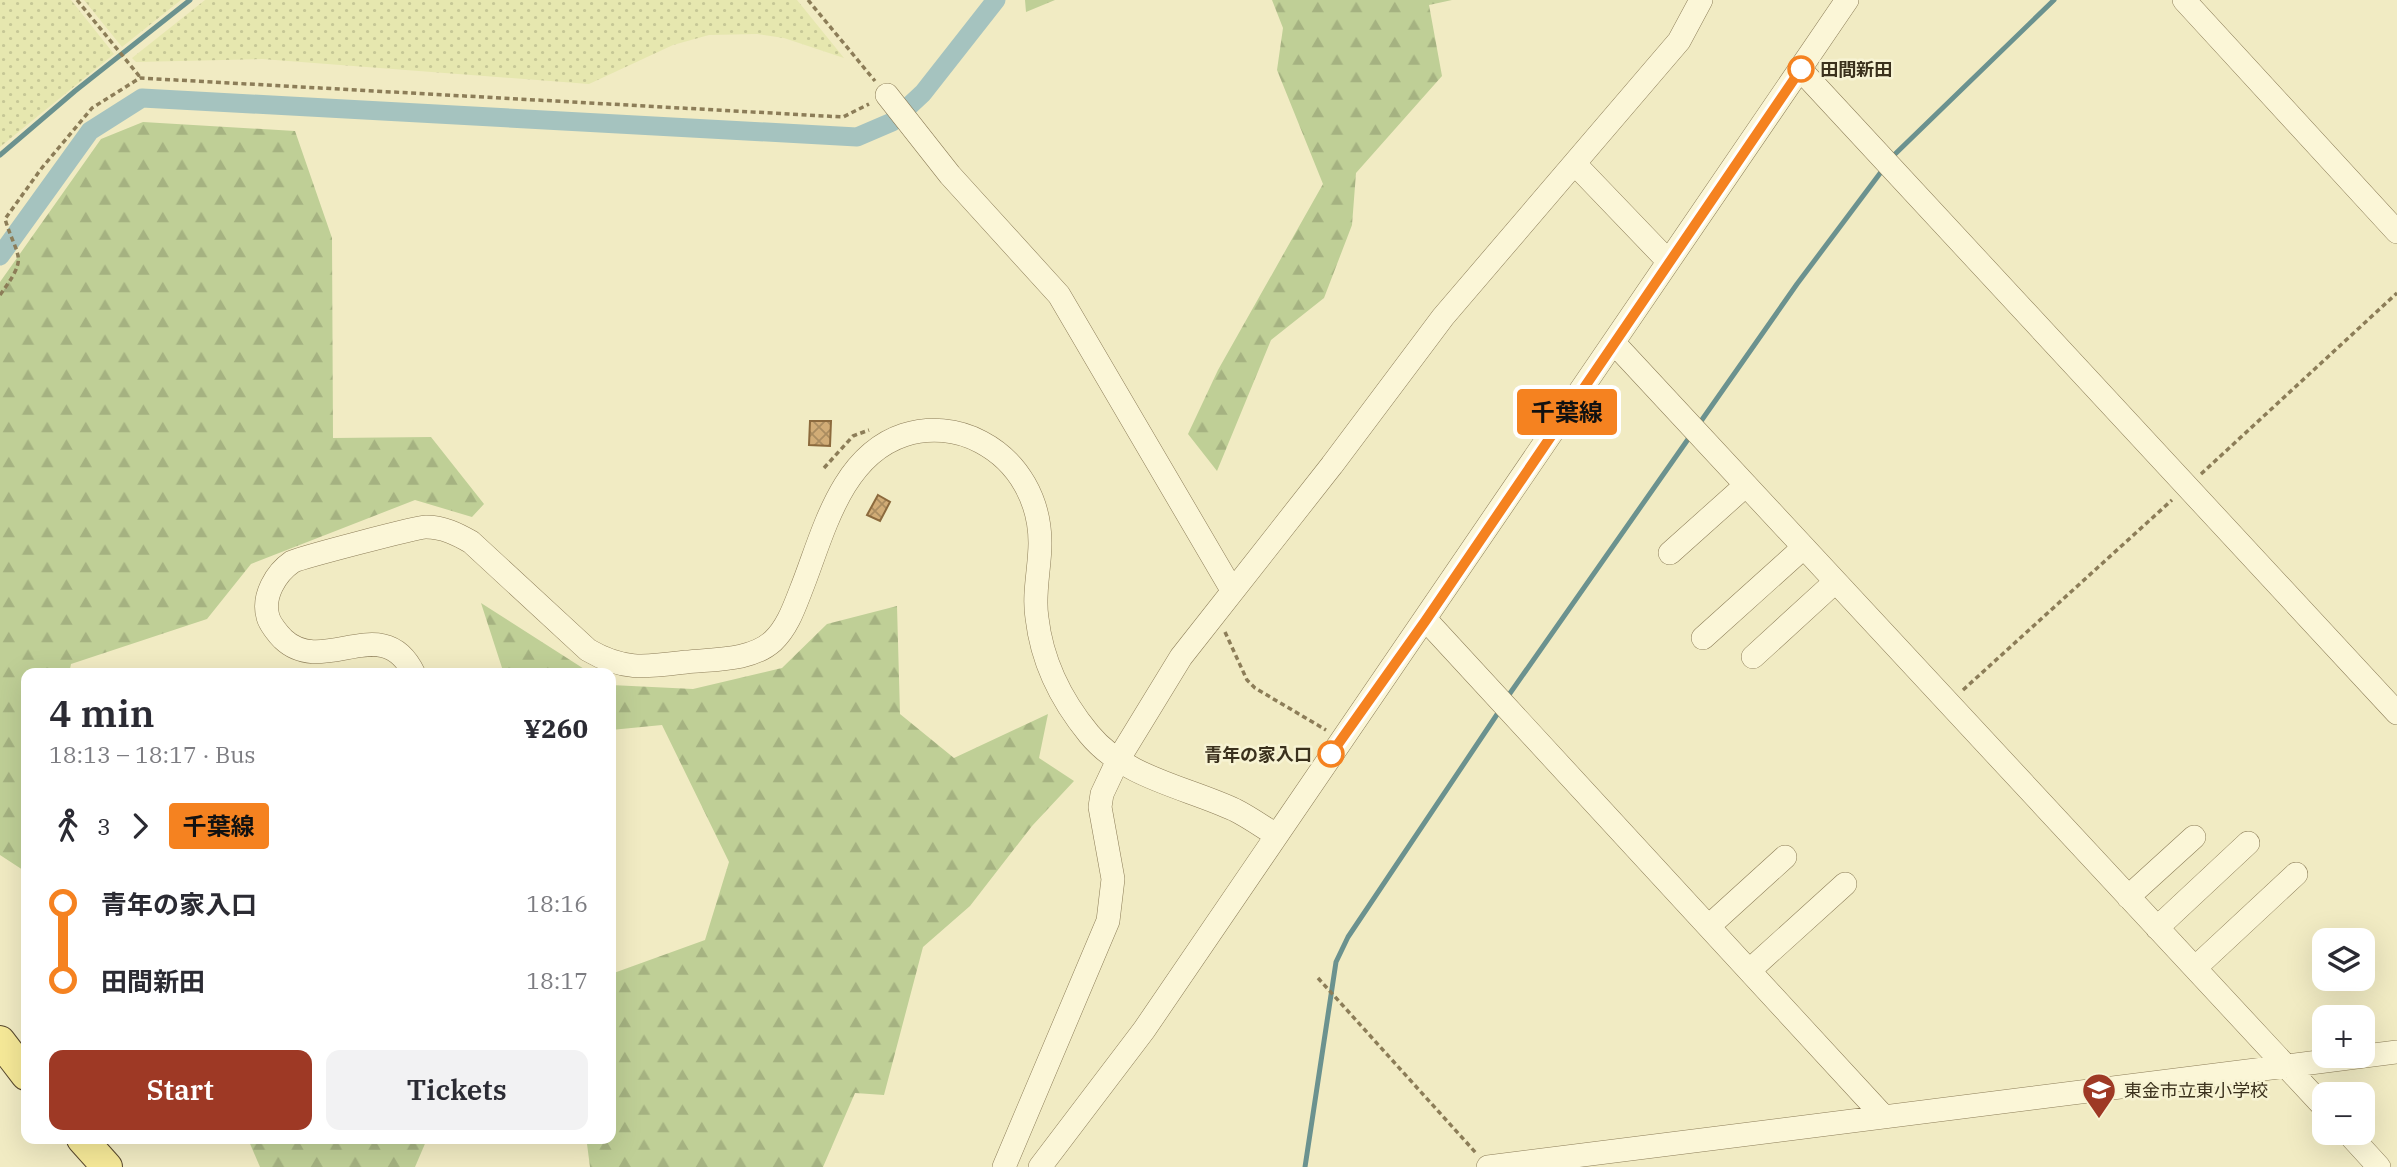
<!DOCTYPE html>
<meta charset="utf-8">
<style>
:root{--surface:#fff;--page:#f2f2f3;--text:#2b2b33;--muted:#7c7c81;--accent:#9e3925}
body{margin:0;font-family:"IBM Plex Serif","Noto Sans JP",serif;background:var(--page);color:var(--text);height:100vh;display:flex;flex-direction:column;font-size:26px;white-space:nowrap}
*{box-sizing:border-box;margin:0}
p{font-size:23px;color:var(--muted)}
.icon{flex:none;width:38px;height:38px;fill:none;stroke:currentColor;stroke-width:2;stroke-linecap:round;stroke-linejoin:round}
.map{position:relative;flex:1;overflow:hidden}
.details{position:absolute;left:21px;top:668px;width:595px;height:476px;display:flex;flex-direction:column;background:var(--surface);border-radius:14px;box-shadow:0 7px 28px #0002}
.details>*{flex:none}
.badge{padding:0 14px;border-radius:5px;font-size:24px;line-height:46px}
.controls{position:absolute;left:2312px;top:928px;display:grid;gap:14px}
.controls a{display:grid;place-items:center;width:63px;height:63px;border-radius:14px;background:var(--surface);box-shadow:0 7px 28px #0002;font-size:35px}
.map>.badge{position:absolute;translate:-50% -50%;box-shadow:0 0 0 4px #fff}
.legs{display:flex;align-items:center;gap:10px;height:77px;padding:0 28px;font-size:23px}
.legs p{margin-inline-start:auto}
.overview{display:flex;align-items:center;justify-content:space-between;height:119px;padding:0 28px}
h1{font-size:38px;font-weight:600;line-height:52px}
.button{display:flex;gap:14px;margin-top:auto;padding:14px 28px}
.button a{flex:1;height:80px;border-radius:14px;background:var(--accent);color:#fff;font-size:28px;font-weight:600;line-height:80px;text-align:center}
.button a+a{background:var(--page);color:var(--text)}
ul{padding:0 28px;list-style:none}
li{display:flex;align-items:center;gap:24px;height:77px;font-size:26px}
li i{display:grid;place-items:center;width:10px;height:100%;margin:0 9px;background:currentColor}
li i::after{content:'';width:18px;height:18px;margin:-9px;border:5px solid;border-radius:50%;background:var(--surface)}
li p{margin-inline-start:auto}
li:first-child i{background:linear-gradient(#0000 50%,currentColor 0)}
li:last-child i{background:linear-gradient(currentColor 50%,#0000 0)}
.map>svg:first-child{display:block}
</style>
<div class="map">
<svg width="2397" height="1167" viewBox="0 0 2397 1167">
<defs>
<pattern id="farmland-dots" width="8" height="8" patternUnits="userSpaceOnUse" patternTransform="scale(1.75)"><rect width="8" height="8" fill="#e6e7af"/><path d="M2 2h.1M6 6h.1" fill="none" stroke="#c6c796" stroke-width="1.8" stroke-linecap="round"/></pattern>
<pattern id="forest-firs" width="22" height="20" patternUnits="userSpaceOnUse" patternTransform="scale(1.75)"><rect width="22" height="20" fill="#bfcf96"/><path d="M5 1l3.5 6h-7zM16 11l3.5 6h-7z" fill="#a5b281"/></pattern>
<pattern id="building-cross-hatch" width="8" height="8" patternUnits="userSpaceOnUse" patternTransform="scale(1.75)"><rect width="8" height="8" fill="#d1ac76"/><path d="M0 0l8 8M0 8l8-8" fill="none" stroke="#ab8d60"/></pattern>
</defs>
<rect width="100%" height="100%" fill="#f1ebc3"/>
<path fill="url(#farmland-dots)" d="M0,0H71L114,54L0,147Z
M84,0H181L122,47Z
M205,0H797L844,58L784,38L757,34L709,35L673,45L589,84L262,59L136,62L132,58Z"/>
<path fill="url(#forest-firs)" d="M1025,0H1055L1026,12Z
M1272,0H1452L1429,5L1442,76L1356,173L1352,225L1324,298L1271,340L1217,471L1188,434L1218,370L1323,184L1277,70L1283,28Z
M143,122L295,131L332,238L333,438L431,437L484,504L472,517L415,500L251,564L207,619L71,664L69,674H26V872L0,855V282L101,139Z
M481,603L592,674H504Z
M897,606L900,714L954,758L1048,714L1039,758L1074,781L1032,826L970,906L923,947L884,1095L855,1093L823,1167H590L587,1144L579,1139H611V974L705,940L729,862L662,725L611,730V685L693,689L782,668L827,624Z
M248,1139H427L415,1167H260Z"/>
<g fill="none" stroke-linecap="round" stroke-linejoin="round">
<path stroke="#6b928f" stroke-width="5" d="M0,155L75,91L190,0
M1892,157L2054,0
M1699,424L1797,284L1884,168
M1506,699L1691,435
M1305,1167L1336,962L1348,937L1500,710"/>
<path stroke="#a5c3bf" stroke-width="19" d="M0,256L90,131L142,98L857,137L892,122L923,93L996,0"/>
</g>
<path fill="url(#building-cross-hatch)" stroke="#8c6a3d" stroke-width="2" d="M810,421H831L830,446L809,445Z
M878,495L890,502L880,521L867,515Z"/>
<g fill="none" stroke-linecap="round" stroke-linejoin="round">
<g stroke="#8c7d58" stroke-width="24">
<path id="minor" d="M2184,0L2397,232
M1800,69L2397,713
M887,95L950,175L1059,295L1232,590
M1575,164L1668,261
M1614,343L2324,1107
M1670,553L1746,485
M1426,620L1884,1117
M1703,638L1803,548
M1753,657L1835,582
M414,674C383,609 324,678 283,639C278,634 270,624 268,617C262,596 276,573 292,562C299,558 417,527 426,527C443,527 457,534 471,542L588,650C624,671 646,667 686,662C714,659 751,661 773,641C787,628 794,608 801,590C823,535 840,456 904,435C929,427 957,429 981,442C1019,462 1040,501 1040,543C1040,568 1033,594 1037,618C1042,662 1061,700 1089,734C1125,778 1186,787 1235,810C1249,817 1263,827 1276,835
M2128,897L2194,837
M1709,926L1785,857
M2157,928L2248,843
M2195,968L2296,874
M1750,970L1845,884
M2347,1132L2379,1167
M1004,1167L1108,921L1113,879L1100,807L1102,794L1118,760L1181,657L1332,465L1443,317L1679,41L1701,0
M1040,1167L1144,1030L1847,0
M1488,1167L2397,1052"/>
</g>
<g stroke="#59492d" stroke-width="32">
<path id="major" d="M0,1041L26,1075
M82,1139L107,1167"/>
</g>
<path stroke="#8c7d58" stroke-width="3.5" stroke-dasharray="5 3.5" stroke-linecap="butt" d="M77,0L140,77
M808,0L875,81
M0,295C29,255 18,261 5,219L41,169L92,108L140,78L843,117L869,104
M824,468L853,436L869,430
M2201,474L2397,293
M1225,632L1247,680L1255,688L1326,730
M1963,690L2172,500
M1318,978L1476,1153"/>
<use href="#minor" stroke="#fbf6d7" stroke-width="23"/>
<use href="#major" stroke="#f6e998" stroke-width="30"/>
</g>
<g fill="none" stroke-linecap="round" stroke-linejoin="round">
<g stroke="#fff" stroke-width="16">
<path id="line-1" d="M1331,754L1426,620L1801,69"/>
</g>
<use href="#line-1" stroke="#f58220" stroke-width="10"/>
</g>
<defs>
<g id="school-pin" transform="scale(1.75)"><path d="M0 17L-7.5 6A9.5 9.5 0 1 1 7.5 6Z" fill="#9e3925" stroke="#f7f3d3"/><path d="M0-5L7-2L0 1L-7-2ZM-4 1L0 2.5L4 1V4Q0 6-4 4Z" fill="#fff"/></g>
</defs>
<g fill-rule="evenodd">
<use href="#school-pin" x="2099" y="1090"/>
</g>
<g fill="#fff" stroke="#f58220" stroke-width="3.5">
<circle cx="1801" cy="69" r="12"/>
<circle cx="1331" cy="754" r="12"/>
</g>
<g text-anchor="middle" dominant-baseline="central" stroke-width="5" stroke-linejoin="round" paint-order="stroke">
<g font-size="18" font-weight="bold" fill="#3b311d" stroke="#f7f3d3" text-anchor="start">
<text x="1820" y="69">田間新田</text>
<text x="1312" y="754" text-anchor="end">青年の家入口</text>
</g>
<g font-size="18" fill="#3b311d" stroke="#f7f3d3" text-anchor="start">
<text x="2124" y="1090">東金市立東小学校</text>
</g>
</g>
</svg>
<div class="controls">
<a><svg class="icon" aria-label="layers" viewBox="0 0 24 24"><path d="M12 4l9 5-9 5-9-5zM3 14l9 5 9-5"/></svg></a>
<a>+</a>
<a>−</a>
</div>
<b class="badge" style="left:1567px;top:412px;background:#f58220;color:#111">千葉線</b>
<section class="details">
<div class="overview"><div><h1>4 min</h1><p>18:13 – 18:17 · Bus</p></div><b>¥260</b></div>
<div class="legs"><svg class="icon" aria-label="walk" viewBox="0 0 24 24"><circle cx="13" cy="4" r="2"/><path d="M13 8l-2 6 4 7M11 14l-3 7M7 12l3-4h3l4 4"/></svg>3<svg class="icon" aria-label="forward" viewBox="0 0 24 24"><path d="M9 5l7 7-7 7"/></svg><b class="badge" style="background:#f58220;color:#111">千葉線</b></div>
<ul>
<li><i style="color:#f58220"></i><b>青年の家入口</b><p>18:16</p></li>
<li><i style="color:#f58220"></i><b>田間新田</b><p>18:17</p></li>
</ul>
<div class="button"><a>Start</a><a>Tickets</a></div>
</section>
</div>
